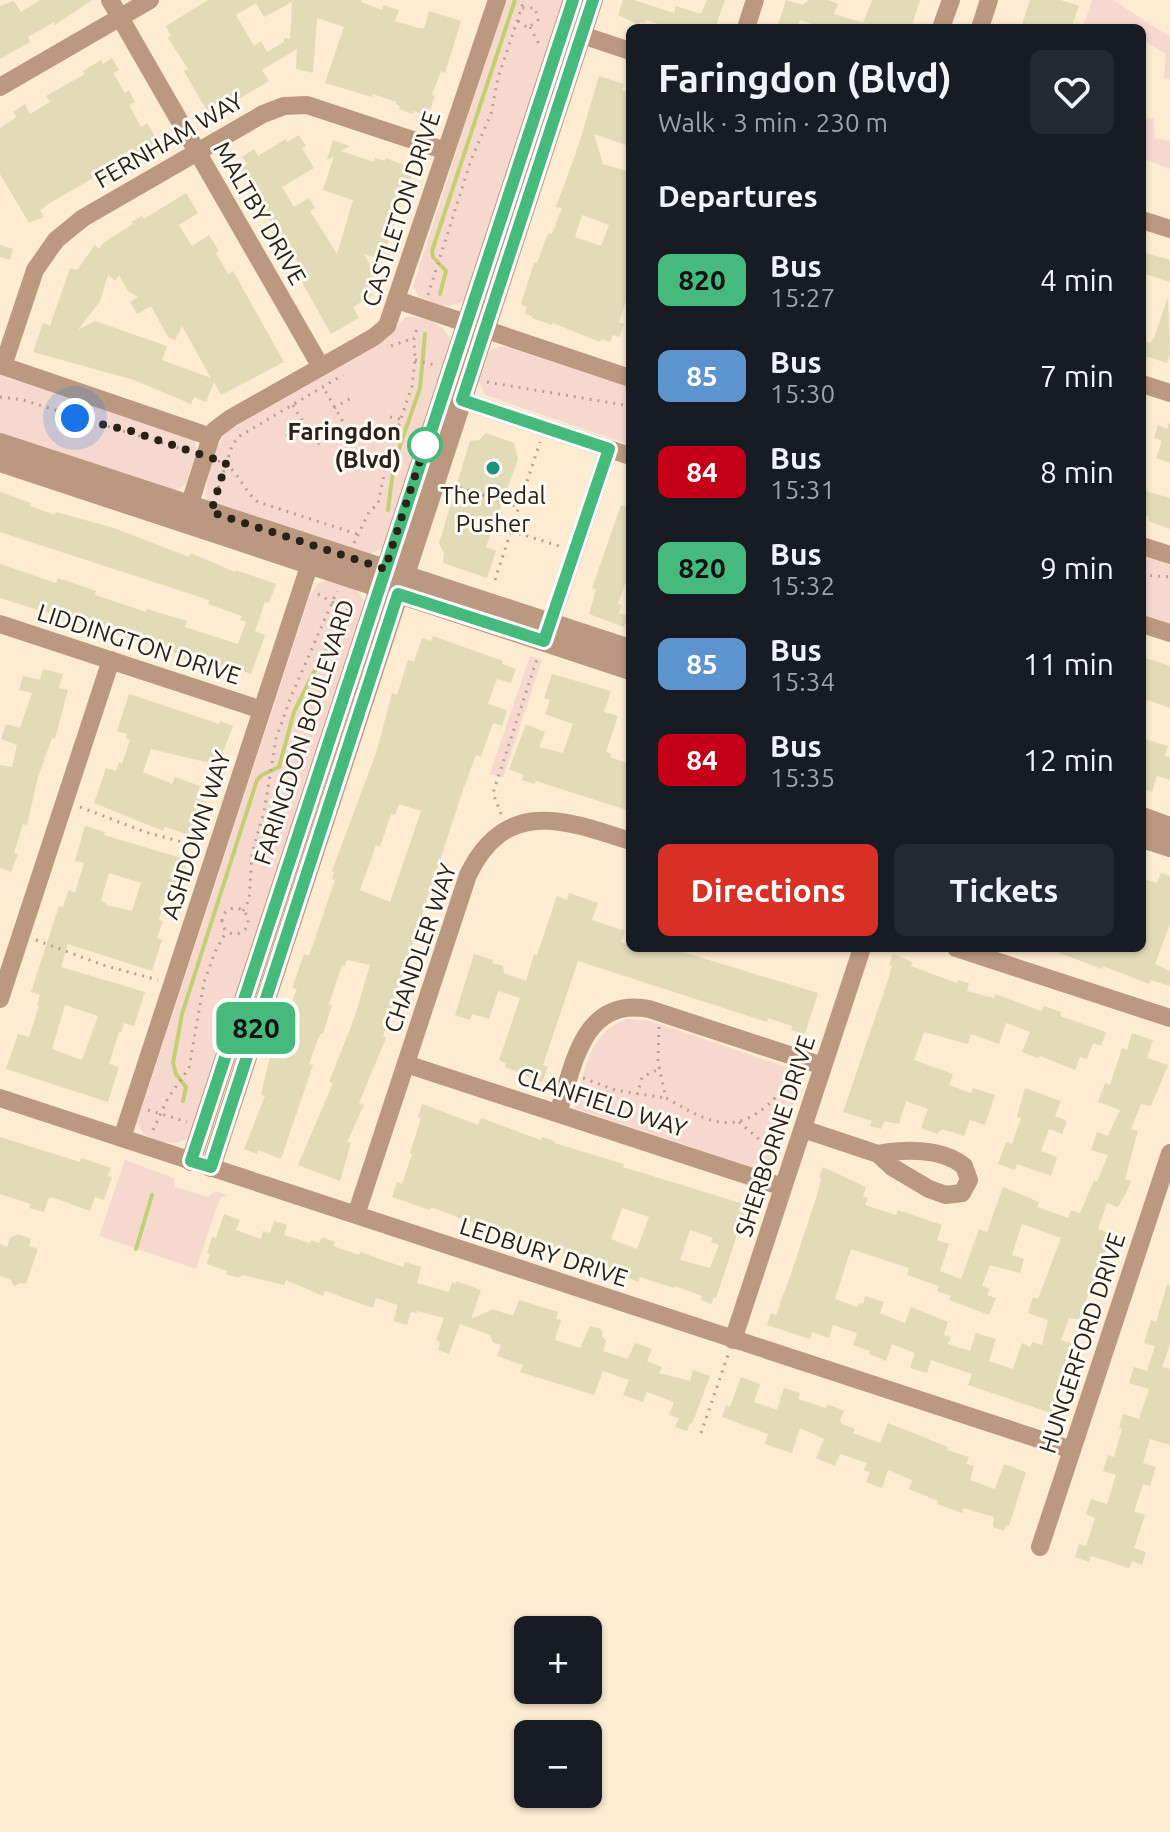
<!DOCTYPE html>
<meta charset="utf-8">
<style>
:root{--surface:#171b24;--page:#242831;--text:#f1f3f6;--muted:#9ea1a6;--accent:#d93025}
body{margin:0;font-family:Ubuntu,sans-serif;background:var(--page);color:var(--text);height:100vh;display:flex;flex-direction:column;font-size:30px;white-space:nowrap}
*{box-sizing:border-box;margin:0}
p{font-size:26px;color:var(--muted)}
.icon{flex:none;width:44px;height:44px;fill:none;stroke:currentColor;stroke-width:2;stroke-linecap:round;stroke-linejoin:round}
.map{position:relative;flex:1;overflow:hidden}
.side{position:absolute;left:626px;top:24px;width:520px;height:928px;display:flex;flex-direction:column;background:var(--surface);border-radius:12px;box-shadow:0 2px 6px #0004}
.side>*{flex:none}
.badge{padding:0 16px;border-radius:12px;font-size:28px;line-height:52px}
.tools{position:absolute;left:514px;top:1616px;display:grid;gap:16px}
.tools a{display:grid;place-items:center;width:88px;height:88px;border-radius:12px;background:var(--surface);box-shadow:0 2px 6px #0004;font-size:40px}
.you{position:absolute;width:40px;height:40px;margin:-20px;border:6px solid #fff;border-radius:50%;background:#1a73e8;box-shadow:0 0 0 12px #1a73e833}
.map>.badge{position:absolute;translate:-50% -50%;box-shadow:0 0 0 4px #fff}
h2{padding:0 32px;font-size:30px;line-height:72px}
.round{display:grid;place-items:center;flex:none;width:84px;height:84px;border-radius:12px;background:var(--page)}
.head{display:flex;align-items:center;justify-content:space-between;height:136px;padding:0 32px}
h1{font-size:38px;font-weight:600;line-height:60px}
.primary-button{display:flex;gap:16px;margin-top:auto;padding:16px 32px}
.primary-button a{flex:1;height:92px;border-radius:12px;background:var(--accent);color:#fff;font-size:32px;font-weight:600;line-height:92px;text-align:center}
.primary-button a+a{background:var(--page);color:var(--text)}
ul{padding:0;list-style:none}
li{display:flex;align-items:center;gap:24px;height:96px;padding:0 32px}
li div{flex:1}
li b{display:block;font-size:30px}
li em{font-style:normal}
li .badge{min-width:88px;font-weight:700;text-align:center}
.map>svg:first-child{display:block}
</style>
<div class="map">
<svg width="1170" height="1832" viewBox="0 0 1170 1832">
<rect width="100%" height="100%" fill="#fdebd2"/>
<path fill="#f7d8ce" d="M506,0H565L465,299C450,312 434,303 418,296L413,286Z
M1092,0H1113L1170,37V79L1164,78L1166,54L1142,39V28H1083Z
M1142,117L1154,119L1155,138L1170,141V169L1142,158Z
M406,317C424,316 447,324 451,343L382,548L370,554L207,500C202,487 217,443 226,432L385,339Z
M503,346L630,387V445L485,395L478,380C483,364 484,348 503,346Z
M0,375L194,439L197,451L185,485L175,491L0,434Z
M1142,556L1170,565V623L1142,614Z
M328,580C344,585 361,586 365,605L189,1137C175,1148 158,1141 143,1134L137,1123L310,595L319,583Z
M530,656L542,660L503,778L490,774Z
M628,1019L647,1020L804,1073L770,1171L755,1168L574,1108C585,1073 588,1030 628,1019Z
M125,1160L174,1178L175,1187L208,1197L215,1191L227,1195L221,1197L217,1206L196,1269L99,1236Z"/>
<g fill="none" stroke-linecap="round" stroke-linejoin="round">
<path stroke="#c3d072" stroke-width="4" d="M440,294L446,271L433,257L432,251L515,0
M388,510L394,463L420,388L425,334
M183,1101L186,1087L176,1074L173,1063L182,1014L257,780L262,775L279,767L294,712L318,664L339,630L340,615
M136,1249L152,1195"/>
</g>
<path fill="#e3dbb7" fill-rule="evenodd" d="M40,0H92L55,25L54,22L28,37L30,42L0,59V6L14,1L21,12Z
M208,0H362L361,2L382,10L384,5L399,10L395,21L419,28H424L429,11L461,21L445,73L441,71L432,95L435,96L429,113L421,111L420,113L414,111L413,114L399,109L400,106L396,104V102L373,94L372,97L325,83L344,27L317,18L313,73L296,69L297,49L262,70L269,81L210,116L184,71L188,69L168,38L171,36L166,26ZM292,2L290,39L284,38V42L267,52L261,41L254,46L236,15L256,3L264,17Z
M623,0H634L674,13L676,6L701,14L707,0H725L715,28H671L646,20L644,23L640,22L639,25L618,15Z
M786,0L803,5L809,0H828L838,4L834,14L863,23L872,0H920L911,28H825L800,20L797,28H777Z
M1030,0H1061L1079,6L1071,28H1021Z
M112,58L119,70L113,73L125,93L129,90L135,102L129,105L141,127L147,123L158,141L131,159L130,156L121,162L118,158L98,170L100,174L50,203L40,210L44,217L29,223L0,174V128L17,117L13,112L25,104L30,114L50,102L46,96L85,74L83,71L101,60L103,64Z
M599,76L624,84L622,90L630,93V133L626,145L594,134L603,164L630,172V289L619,322L624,324L619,337L613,335L610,342L601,339L600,342L553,323L552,325L532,318V316L525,314L527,307L521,304L534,263H537L548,233L552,234L562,208L556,207L579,144ZM582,215L609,225L601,246L575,237Z
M299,135L306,146L302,148L314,168L282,187L294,207L309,198L315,208L310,211L337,254L353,200L323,190L334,156L327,160L333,140L350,146L341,151L374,162L375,158L385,161L386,158L413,169L410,180L407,179L383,260L364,254L378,279L375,281L379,286L370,291L373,295L353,307L359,318L331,334L299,277L305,273L289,248L287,249L280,239L240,168L247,164L242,157L254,149L258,156L286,139L287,142Z
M186,193L198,213L179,225L192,246L209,235L219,251L216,253L228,274L233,271L284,362L221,395L214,382L206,402L194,397L191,404L134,380L33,352L43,323L50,326L70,268L77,270L95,245L99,249L103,243L133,224L131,222L142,216L144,219ZM108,275L115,281L119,275L128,291L138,297L130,302L137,314L151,306L168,337L175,340L182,326L211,378L162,360L167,346L95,321L78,330L100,301Z
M0,245L13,249L10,260L0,257Z
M1142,252L1170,260V282L1142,273Z
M1168,297L1170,354L1167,363L1142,355V340L1150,343L1154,338Z
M1169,423H1170V463L1156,458L1162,441L1154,438L1158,425L1167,429Z
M486,433L514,443L518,459L486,547L496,551L487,578L443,563L444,553L439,543L470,441L479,440Z
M1142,490L1170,498V529L1148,521L1149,517L1142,515Z
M0,492L31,503L30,506L55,515L56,512L114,528L189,557L191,553L235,572L236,570L276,584L269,603L265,602L255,631L265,635L251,674L240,670L239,673L223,667L222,670L181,658L182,655L0,598V564L56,583L58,578L96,591L95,595L146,612L147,609L187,621L185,627L238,644L246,622L240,620L242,616L208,604L209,600L0,532Z
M621,505L630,508V570L618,604L622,605L619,613L628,616L624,627L589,614L596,590L592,588Z
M433,636L503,661L502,664L516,669L511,683L497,679L496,681L488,704L507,710L502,726L493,723L481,757L476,755L464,787L394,1000L383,1036L386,1038L359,1103L364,1105L347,1142L351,1143L340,1181L298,1165L333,1083L329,1082L355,1016L370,965L347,960L345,966L342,965L329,1004L332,1005L323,1034L321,1033L318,1039L309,1064L313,1065L281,1159L258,1150L257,1154L244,1149L265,1096L261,1095L270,1057L297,989L292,988L304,954L309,956L335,880L332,879L334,872L332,871L377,750L392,693L397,695L408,660L414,662L422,638L431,641ZM399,804L421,811L390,902L360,890L376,845L380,847L391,814L395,815Z
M1142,657L1170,666V708L1142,698Z
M43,669L63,674L59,688L68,690L55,739L52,738L38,777L27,825L23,824L14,853L18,854L11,872L0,868V765L12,767L17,745L1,739L6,724L20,728L32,693L19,690L23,676L40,680Z
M552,674L611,691L604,712L618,716L606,752L611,754L610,757L630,764V811L536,781L534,784L522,780L524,775L509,769L526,724L545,732L539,747L563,753L573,724L545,714L550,700L544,698Z
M129,694L219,724L220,721L233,726L218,765L151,749L143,772L172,784L175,777L200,786L196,798L207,802L195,837L165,827L163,831L94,803L106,768L116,771L119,762L122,764L130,740L126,738L127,734L117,731Z
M1142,738L1168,746L1165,756L1170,757V780L1157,776L1152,792L1142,788Z
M85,826L105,832L104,835L188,860L178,894L167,890L159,920L163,921L157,938L162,940L152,971L68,944L61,967L145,992L134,1026L124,1023L121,1033L119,1032L109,1064L119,1067L108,1102L6,1069L18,1034L29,1037L39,1006H37L40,995L31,992L59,906L63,907L69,890L75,893L84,863L75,861ZM109,873L141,883L132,911L106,905V903L101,901ZM65,1005L98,1016L82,1060L52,1049Z
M1161,873L1170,876V924L1155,964L1170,971V986L1151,980L1149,984L1103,966L1102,969L1051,950V948H1142V878L1157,883Z
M569,893L598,903L592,920L625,931L621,942L630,945V948H680L679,951L818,993L805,1034L791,1030L792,1026L768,1018L767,1022L578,961L543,1065L548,1067L542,1082L505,1067L506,1063L499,1060L520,998L498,991L489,1019L472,1014L470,1020L455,1015L474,954L493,960L492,963L503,966L504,973L526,981L534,954L537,955L557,896L567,900Z
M893,954L912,962L911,966L957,983L958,980L969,983L967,991L994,998L995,994L1041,1011L1044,1006L1061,1012L1060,1016L1106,1032L1101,1046L1093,1043L1087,1059L1080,1057L1075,1070L1040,1056L1038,1058L1022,1052L1030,1032L1006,1023L999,1044L971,1034L968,1044L924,1032L914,1060L953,1074L949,1085L971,1093L973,1088L995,1095L985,1125L970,1120L964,1136L942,1129L937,1134L921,1128L928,1109L906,1101L899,1124L884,1121L881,1129L870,1126L872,1121L843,1112L888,980L892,966L889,965Z
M1132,1033L1153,1040L1147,1058L1168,1065L1151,1106L1141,1104L1131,1129L1138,1131L1125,1179L1131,1181L1126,1193L1118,1207L1107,1203L1098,1229L1112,1234L1085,1303L1091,1305L1087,1316L1083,1320L1069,1318L1061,1340L1076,1345L1051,1413L968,1385L972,1374L931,1360L927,1373L910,1368L915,1353L892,1344L886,1361L869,1354L870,1351L853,1345L857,1333L833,1325L829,1338L812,1332L810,1339L767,1325L771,1313L776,1315L792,1271L818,1192L821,1178L819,1177L823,1167L866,1187L863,1196L868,1198L865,1205L896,1215L898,1210L942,1225L937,1240L949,1244L940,1271L961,1279L979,1229L987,1232L1003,1187L1039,1202L1037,1207L1068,1218L1071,1210L1080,1213L1094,1180L1097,1182L1108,1155L1091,1150L1097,1132L1108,1136L1120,1110L1098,1102L1105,1083L1110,1085L1122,1048L1127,1050ZM1022,1224L1061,1238L1038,1299L1033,1297L1028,1313L1048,1320L1042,1345L1032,1342L1030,1347L1022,1343L1013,1369L989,1361L996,1339L976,1333L970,1351L948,1344L951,1337L944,1335L948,1322L911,1307L905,1323L880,1313L884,1302L865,1296L863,1304L859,1303L857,1307L835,1299L851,1249L909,1268L907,1275L939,1286L937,1291L951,1296L949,1300L989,1315L996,1298L987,1295L990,1289L982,1286L990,1265L1020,1273L1024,1259L1012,1255Z
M1025,1088L1061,1101L1055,1116L1067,1121L1062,1134L1049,1129L1041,1151L1057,1157L1051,1176L1017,1164L1015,1170L998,1164L1006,1142L1012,1144L1021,1118L1017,1117Z
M422,1104L478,1125L481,1118L541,1140L542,1137L555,1141L554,1143L624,1164L623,1167L747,1205L716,1298L714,1297L711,1304L701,1300L702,1296L675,1286L674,1288L640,1277L638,1282L596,1264L598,1260L576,1253L575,1257L562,1253L563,1250L506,1231L505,1235L431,1207L430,1210L392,1197L397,1182L402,1184L412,1154L410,1153L421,1118L418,1117ZM622,1208L649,1217L637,1249L611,1239ZM690,1230L713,1238L711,1242L719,1245L710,1268L680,1260Z
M0,1137L80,1162L81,1158L111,1168L108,1176L112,1177L104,1200L95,1197L90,1211L52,1197L48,1199L44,1212L29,1208L31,1204L0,1194Z
M224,1214L240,1220L236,1230L261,1239L263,1231L270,1233L274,1221L287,1225L284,1235L310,1243L311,1240L319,1243L322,1237L335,1242L333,1246L359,1255L360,1252L403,1267L405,1262L421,1267L417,1283L449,1292L452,1282L456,1284V1281L481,1290L471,1319L493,1309L513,1316L519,1300L558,1312L556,1319L561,1320L555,1340L580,1348L590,1326L601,1329L603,1333L602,1336L606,1341L603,1351L628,1359L635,1343L652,1349L647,1361L662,1367L659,1373L690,1381L693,1370L710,1376L692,1424L690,1423L687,1431L675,1427L679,1418L669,1415L674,1402L647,1392L643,1402L623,1395L629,1380L603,1371L594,1395L520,1372L523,1365L497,1356L501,1345L493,1342L490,1335L460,1324L449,1354L438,1350L440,1342L436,1340L444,1318L417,1311L416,1313L411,1312L407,1325L393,1321L398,1305L376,1298L373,1308L325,1291L323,1296L286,1280L284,1285L243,1275L238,1278L226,1274L227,1271L207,1264L210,1254L207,1253L212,1237L216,1238Z
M18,1234L31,1239L29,1246L38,1249L26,1284L21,1283L14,1286L11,1280L0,1276V1244L7,1247L10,1238Z
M1167,1285H1170V1344L1162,1367L1170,1369V1445L1150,1439L1143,1463L1156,1467L1150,1486L1143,1484L1134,1512L1145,1515L1134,1548L1146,1552L1142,1565L1132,1561L1129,1568L1091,1556L1089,1562L1075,1557L1079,1544L1086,1546L1095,1518L1086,1514L1091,1499L1107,1504L1116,1475L1103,1471L1108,1455L1114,1457L1122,1429L1119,1428L1123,1414L1139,1419L1149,1389L1129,1383L1134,1367L1147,1371L1155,1346L1144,1343L1151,1320L1156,1322Z
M741,1377L760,1384L754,1402L777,1410L784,1388L800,1393L798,1399L826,1408L828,1404L844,1411L840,1421L842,1424L855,1429L853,1433L880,1443L888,1423L948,1447L947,1450L969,1457L966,1464L974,1466L970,1480L995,1489L1004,1464L1026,1472L1009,1526L1006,1525L1004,1531L993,1527L994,1517L964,1508L962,1513L937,1504L938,1501L909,1489L912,1480L888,1470L882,1488L866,1482L870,1473L864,1470L867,1463L840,1454L835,1466L816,1458L824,1439L800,1428L792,1453L765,1444L768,1434L722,1417L726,1405L730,1407Z"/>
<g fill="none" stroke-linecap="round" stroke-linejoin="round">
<path stroke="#b3a490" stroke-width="3" stroke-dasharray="2 6" stroke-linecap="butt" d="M518,21L528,28L538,20L535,8H522
M530,27L541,48
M428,295L471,160L491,114L498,78L524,0
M391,346L414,338
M415,360L435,365
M487,382L630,406
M0,397L23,400L188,451
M293,405L316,445L346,427L323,387
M334,408L351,398
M390,417L400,419
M286,436L305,425
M218,461C238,467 242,490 258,502L357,534
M452,485L519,507
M216,495L232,446L238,437L343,375
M511,531L559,546
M354,543L369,512L378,504L387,460L412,386L415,360L414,338L418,325
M1142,575L1170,577
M495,580L540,442
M318,594L353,614
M80,807L145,832L201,847
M501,814L493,793L537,659
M222 921a13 13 0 1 1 26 0a13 13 0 1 1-26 0Z
M243,911L249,900L252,853L264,812L276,739L290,699L337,591
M36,940L103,965L158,980
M659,1027L658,1062L666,1098C700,1117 729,1137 764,1108C777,1098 784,1088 789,1072
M583,1078L615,1090L665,1098
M637,1095L642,1077L657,1070
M148,1110L187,1122
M739,1122L760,1140L766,1151L777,1155
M153,1130L168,1098L189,1068L204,982L215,952L227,930
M701,1433L728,1355"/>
<path stroke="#bb9980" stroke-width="18" d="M110,0L321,367
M746,28L755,0
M941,28L951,0
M980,28L989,0
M570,31L630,51
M0,87L150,0
M1142,220L1170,229
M397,300L630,378
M0,365L211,437L185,519
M3,366L35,270L56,240L83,218L263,114L284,106L307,105L446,151
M1142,384L1170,393
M450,396L630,456
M211,437L215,430L231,418L374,337L387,326L497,0
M1142,546L1170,555
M0,624L262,710
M1142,624L1170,633
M546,636L609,449
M956,948L1170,1018
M0,999L111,660
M406,1064L783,1187
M0,1098L1072,1450
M558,1113C574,1065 582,997 649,1009L823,1066
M803,1129L878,1154L892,1167L929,1189L946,1195L962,1193L969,1180L964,1166C942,1148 905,1149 878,1154
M122,1138L314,551
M356,1215L468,875C505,798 564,819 630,841
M733,1340L862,948
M1040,1547L1170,1153"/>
<path stroke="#bb9980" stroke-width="20" d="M0,443L630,649
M0,462L630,670
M1142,817L1170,827
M1142,838L1170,847
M191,1161L573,0
M211,1167L593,0"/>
</g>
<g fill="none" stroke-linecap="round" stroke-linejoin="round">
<g stroke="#fff" stroke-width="18">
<path id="line" d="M573,0L191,1161L211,1167L398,594L544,641L609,449L462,400L593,0"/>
</g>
<use href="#line" stroke="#46ba7c" stroke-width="12"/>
<path stroke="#2a2217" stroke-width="8" stroke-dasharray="0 14.4" d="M75,418L131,431L226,463L211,512L385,569L425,445"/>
</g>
<circle fill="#fff" stroke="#46ba7c" stroke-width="4" cx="425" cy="445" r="16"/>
<circle fill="#19947b" stroke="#fffaf4" stroke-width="3" cx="493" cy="468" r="8"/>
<g text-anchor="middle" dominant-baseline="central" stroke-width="6" stroke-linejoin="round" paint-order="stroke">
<g font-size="24" fill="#2a2217" stroke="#fffaf4">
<text transform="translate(169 140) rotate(-30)">FERNHAM WAY</text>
<text transform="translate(401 209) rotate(-72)">CASTLETON DRIVE</text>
<text transform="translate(260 213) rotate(60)">MALTBY DRIVE</text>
<text transform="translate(139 644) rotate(18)">LIDDINGTON DRIVE</text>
<text transform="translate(304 732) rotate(-72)">FARINGDON BOULEVARD</text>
<text transform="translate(196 835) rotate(-72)">ASHDOWN WAY</text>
<text transform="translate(420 948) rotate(-71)">CHANDLER WAY</text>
<text transform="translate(602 1102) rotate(18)">CLANFIELD WAY</text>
<text transform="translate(775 1136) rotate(-72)">SHERBORNE DRIVE</text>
<text transform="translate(544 1252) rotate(18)">LEDBURY DRIVE</text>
<text transform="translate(1082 1343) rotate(-72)">HUNGERFORD DRIVE</text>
</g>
<g font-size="24" font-weight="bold" fill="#2a2217" stroke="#fffaf4" text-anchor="end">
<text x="401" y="431">Faringdon<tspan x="401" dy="28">(Blvd)</tspan></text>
</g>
<g font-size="24" fill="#2a2217" stroke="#fffaf4">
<text x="493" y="495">The Pedal<tspan x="493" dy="28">Pusher</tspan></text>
</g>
</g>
</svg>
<div class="tools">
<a>+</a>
<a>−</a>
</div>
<div class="you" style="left:75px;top:418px"></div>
<b class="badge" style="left:256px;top:1028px;background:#46ba7c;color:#111">820</b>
<section class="side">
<div class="head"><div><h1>Faringdon (Blvd)</h1><p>Walk · 3 min · 230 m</p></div><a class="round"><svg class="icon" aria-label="heart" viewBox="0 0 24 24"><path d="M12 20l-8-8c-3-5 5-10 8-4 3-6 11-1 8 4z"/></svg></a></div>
<h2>Departures</h2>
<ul>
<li><span class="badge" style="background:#46ba7c;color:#111">820</span><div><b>Bus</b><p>15:27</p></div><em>4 min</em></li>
<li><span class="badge" style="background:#5c94ce;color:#fff">85</span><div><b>Bus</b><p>15:30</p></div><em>7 min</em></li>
<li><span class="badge" style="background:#c40019;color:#fff">84</span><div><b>Bus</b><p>15:31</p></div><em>8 min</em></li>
<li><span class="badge" style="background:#46ba7c;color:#111">820</span><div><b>Bus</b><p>15:32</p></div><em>9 min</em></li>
<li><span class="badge" style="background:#5c94ce;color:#fff">85</span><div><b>Bus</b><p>15:34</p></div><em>11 min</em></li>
<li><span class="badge" style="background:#c40019;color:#fff">84</span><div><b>Bus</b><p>15:35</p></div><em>12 min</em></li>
</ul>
<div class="primary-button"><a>Directions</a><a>Tickets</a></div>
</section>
</div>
